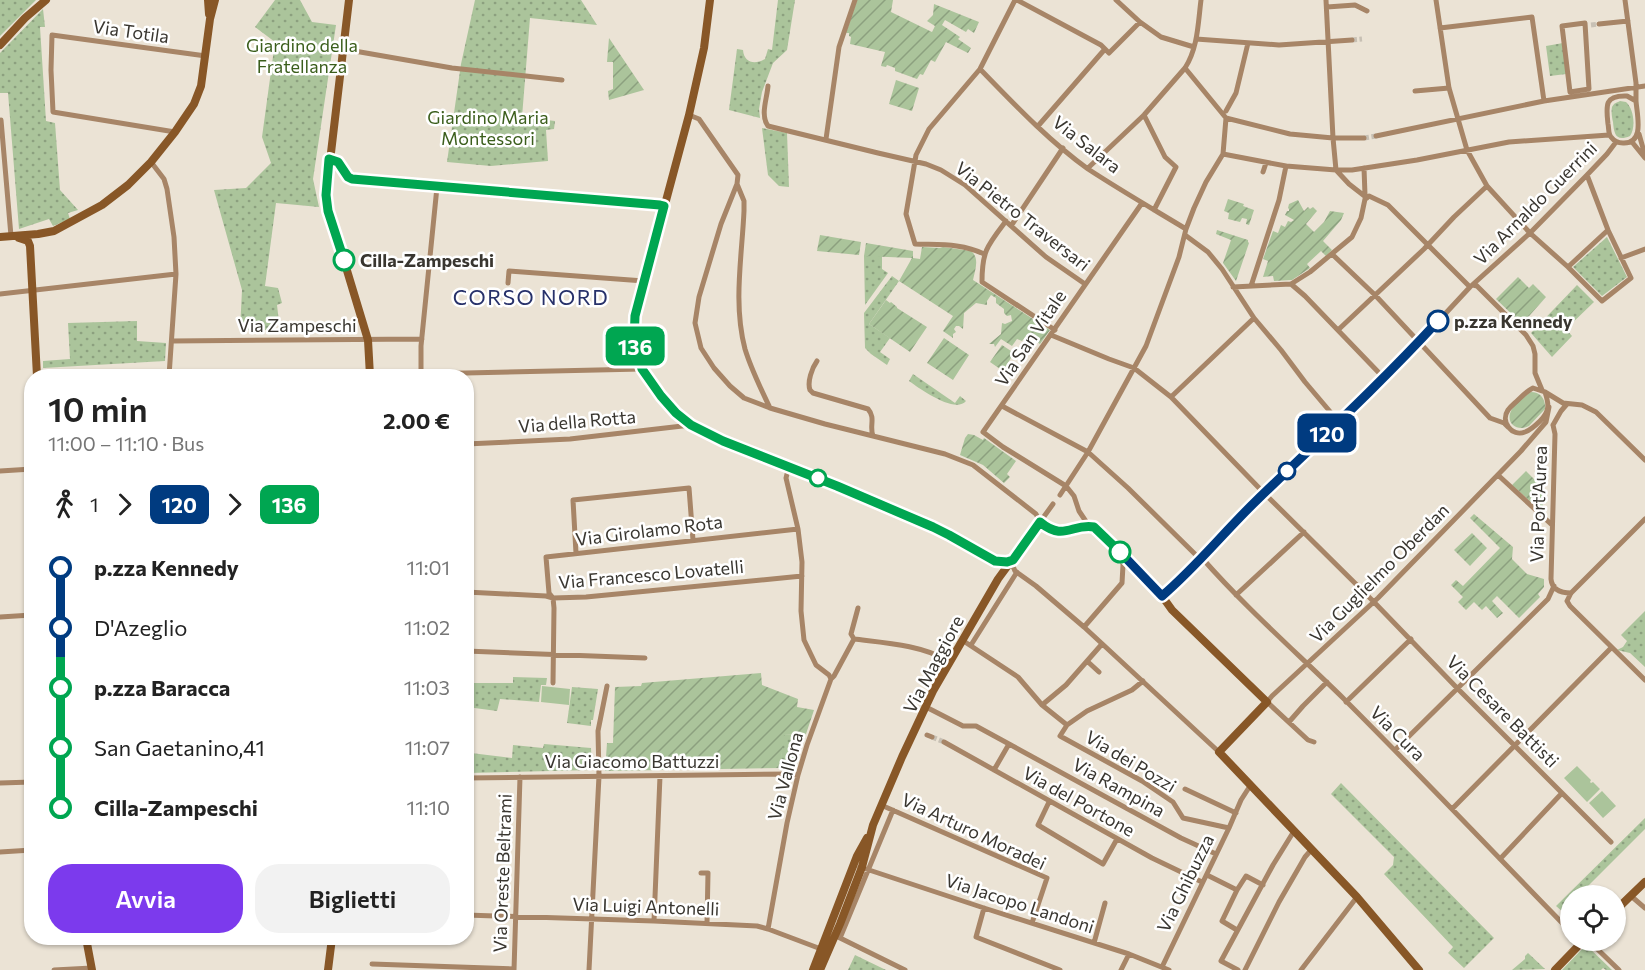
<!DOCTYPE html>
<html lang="it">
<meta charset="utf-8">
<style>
:root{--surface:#fff;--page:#f2f2f2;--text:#222;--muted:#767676;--accent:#7c3aed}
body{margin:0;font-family:Commissioner,sans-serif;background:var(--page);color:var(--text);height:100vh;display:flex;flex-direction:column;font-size:22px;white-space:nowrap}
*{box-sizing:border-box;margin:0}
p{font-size:20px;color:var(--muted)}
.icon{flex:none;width:33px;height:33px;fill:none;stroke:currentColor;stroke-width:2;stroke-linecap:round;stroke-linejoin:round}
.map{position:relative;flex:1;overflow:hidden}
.drawer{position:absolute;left:24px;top:369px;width:450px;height:576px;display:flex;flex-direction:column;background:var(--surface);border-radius:24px;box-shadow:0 2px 4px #0004}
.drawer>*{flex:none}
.badge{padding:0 12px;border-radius:9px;font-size:21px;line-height:39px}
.tools{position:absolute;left:1560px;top:885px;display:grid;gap:12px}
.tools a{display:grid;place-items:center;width:66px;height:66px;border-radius:50%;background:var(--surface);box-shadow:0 2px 4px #0004;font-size:30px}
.map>.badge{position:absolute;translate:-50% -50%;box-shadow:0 0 0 3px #fff}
.legs{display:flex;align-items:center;gap:9px;height:66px;padding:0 24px;font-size:20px}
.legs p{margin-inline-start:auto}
.headline{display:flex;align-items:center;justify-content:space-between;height:102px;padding:0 24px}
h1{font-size:33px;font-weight:600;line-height:45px}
.primary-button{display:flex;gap:12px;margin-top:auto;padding:12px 24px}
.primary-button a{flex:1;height:69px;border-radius:24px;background:var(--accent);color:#fff;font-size:24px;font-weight:600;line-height:69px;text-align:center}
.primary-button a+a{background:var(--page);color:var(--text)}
ul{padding:0 24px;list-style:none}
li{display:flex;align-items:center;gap:21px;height:60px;font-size:22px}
li i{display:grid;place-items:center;width:9px;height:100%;margin:0 8px;background:currentColor}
li i::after{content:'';width:15px;height:15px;margin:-8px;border:4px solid;border-radius:50%;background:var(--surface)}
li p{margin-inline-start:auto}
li:first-child i{background:linear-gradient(#0000 50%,currentColor 0)}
li:last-child i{background:linear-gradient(currentColor 50%,#0000 0)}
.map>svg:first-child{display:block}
</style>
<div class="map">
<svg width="1645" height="970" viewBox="0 0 1645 970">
<defs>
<pattern id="grass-dots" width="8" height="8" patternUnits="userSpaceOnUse" patternTransform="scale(1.5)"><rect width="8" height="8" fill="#abc49b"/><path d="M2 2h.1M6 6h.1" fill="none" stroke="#8ca07f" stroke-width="1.8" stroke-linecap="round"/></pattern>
<pattern id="garden-furrows" width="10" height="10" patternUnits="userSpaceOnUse" patternTransform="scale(1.5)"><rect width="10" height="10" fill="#abc49b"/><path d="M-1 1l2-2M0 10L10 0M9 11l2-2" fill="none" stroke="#8ca07f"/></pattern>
</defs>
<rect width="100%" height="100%" fill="#ebe3d5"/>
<path fill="url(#grass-dots)" d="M0,0H36L0,36Z
M275,0H300L312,22L336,25L313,179L319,207L276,203L265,286L278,288L282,303L277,305L279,322H274L275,330H240L242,290L214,190L246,188L271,163L262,137L275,42L255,27Z
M475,0H581L597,25L530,18L522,117L555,121L554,129L546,130L548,161L491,166L447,162L461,64Z
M778,0H795L787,50L773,63L762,92L759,109L760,118L729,110L737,49L743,50C744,63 755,65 765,59L768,49L772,50Z
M43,9L45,27H40L46,121L55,123L60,190L78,210L68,213L70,219L53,226L49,219L19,229L8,93H0V53Z
M1563,43L1566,74L1550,76L1546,46Z
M1620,101L1626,102C1634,109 1636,128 1630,136C1616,142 1614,134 1613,122C1612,118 1611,111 1612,107C1614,103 1616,103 1620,101Z
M762,128L787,133L789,187L779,186L768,175Z
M1607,237L1627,277L1602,296L1573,267Z
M864,256H882V269L888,273L865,305Z
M892,276L899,281L869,324L890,338L880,352L890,359L887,365L871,354L865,348L864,313Z
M1577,285L1594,302L1566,329L1572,336L1552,357L1531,333Z
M137,321V341L166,343L165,361L43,368V361L70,359L68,323Z
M913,374L955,403L960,396L966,401C955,414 920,389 909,381Z
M1645,611V667L1630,653L1617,650L1623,647L1627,641L1621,635Z
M513,677L547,678L546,685H541L539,702L500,699L497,711L467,707V683H513Z
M572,687L598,689L593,720H591V726L567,723Z
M806,734L794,769L780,768L783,735Z
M466,738H472L471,753L512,758L513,745L543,748L544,744L591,748L592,770L467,773Z
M1341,783L1494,938L1464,968L1448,953L1453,947L1384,874L1393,865L1394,857L1331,794Z
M1645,818V829L1579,895L1570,896V904L1563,912L1556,906Z
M1586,945L1612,970H1606L1603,968L1601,970H1562Z
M1528,953L1545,969L1512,970L1525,959V956Z
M855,955L886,970H848Z"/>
<path fill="url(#garden-furrows)" d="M857,0H893L891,12L932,32L935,26L927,21L933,15L934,4L979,22L974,33L968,29L966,32L945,20L942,25L960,37L958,39L971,48L968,53L946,42L935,62L931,60L923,75L920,74L917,79L895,71V68L887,65L886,67L881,66L885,52L850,44L851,37L849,36V33H846Z
M609,38L644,90L609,100L608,91L613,89V62H607Z
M896,80L919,88L912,111L889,104Z
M1228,199L1244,204L1243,206L1254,210L1249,225L1246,224L1247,219L1242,218L1240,222L1228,219L1229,213L1224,211Z
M1298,200L1304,211L1308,207L1310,209L1313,207L1317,211L1306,224L1314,232L1324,222L1330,211L1344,213L1341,220L1323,241L1332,250L1326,256L1321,251L1307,264L1310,268L1292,280L1274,281L1273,276L1263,277L1268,261L1263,259L1273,231L1278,233L1281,225L1285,227L1288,221L1291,222L1294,220L1285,215L1287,211H1289V209L1288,208L1289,204Z
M1217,230L1248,240V242L1249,243L1236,281L1223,263L1231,240L1216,234Z
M820,235L861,242L859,255L817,251Z
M866,243L913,251V258L920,259L922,247L940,248L943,247L971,251C980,258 975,270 973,280L1050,330L1040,344L1027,335L1022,341L1017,339L1012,346L1001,339L995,347L994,344H989L1001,334L1002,323L1005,324L1012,321L1011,315L1007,316L1004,313V309L996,303V298L991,295L987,301V305L976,303L964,313L963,329L959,326H956L954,329L956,332L953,334V338L943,331L953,316L899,281L912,258L864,256Z
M1518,277L1529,288L1533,284L1546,297L1522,324L1496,299Z
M886,300L890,303L891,302L897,307V308L927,327L910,352L869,324Z
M944,338L969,355L953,380L927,363Z
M1002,345L1014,353L1003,371L990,362Z
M1531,392C1540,392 1546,399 1545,409L1529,426C1517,432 1504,423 1512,409C1517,403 1524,396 1531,392Z
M968,434L974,435L983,440L984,438L1016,461L1007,474L1010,477L1004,483L983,465L960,455L965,438Z
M1526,471L1541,486L1539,489L1547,498V503H1543L1542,512L1512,485Z
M1474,514L1513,547L1512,559L1527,574L1544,579V587L1538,594L1540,597L1519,618L1497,596L1492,601L1503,613L1497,618L1486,606L1482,610L1474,602L1466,610L1458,602L1463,597L1451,585L1456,580L1463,586L1500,548L1470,518Z
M1472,533L1487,548L1470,566L1454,550Z
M761,673L762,685L798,699L797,707L814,710L806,734L784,735L780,768L605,771L607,743H613L615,687L641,686L642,683Z"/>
<path fill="#abc49b" d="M542,686L570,689L569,705L541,702Z
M1577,766L1591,780L1590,782L1591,783L1593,782L1600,789L1587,802L1564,778Z
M1602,791L1616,806L1603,818L1589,803Z"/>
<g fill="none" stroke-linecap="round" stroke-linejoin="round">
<path stroke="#c7c0b4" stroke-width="5" stroke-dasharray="5 2.5" stroke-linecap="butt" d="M1591,25L1599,24
M1352,40L1362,39
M1364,138L1376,136
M932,737L944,742"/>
<path stroke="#a78567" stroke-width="5" d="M1017,0L1101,45L1105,49
M1116,0L1140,22L1161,37L1194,47
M1326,0L1333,138H1364
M1436,0L1449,88L1467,150L1487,186L1530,233L1568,267
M1625,0L1636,83V101
M1327,7L1355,5L1367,11
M1585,23L1589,89L1570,92L1562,26Z
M1599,24L1628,21
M1440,28L1532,17L1544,101
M1196,39L1279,45L1352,40
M343,49L452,68L562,80
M1185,68L1226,118L1290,134L1333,138L1336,170
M980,69C1014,104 1049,141 1088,169C1120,190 1153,209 1186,229
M768,86C767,99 760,115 768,126L878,153L926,164L941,170L965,185L1046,257L1085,284
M1415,91L1449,88
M1627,96L1636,101C1637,115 1645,144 1623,143C1619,143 1614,141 1611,137C1608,134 1609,128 1608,124C1606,106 1604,95 1627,96Z
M1226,111L1236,93L1248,43
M689,115L699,119L738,175L737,184L744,201V211C742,256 733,304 745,349C751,369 761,389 770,408
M1144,115L1165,157L1176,167L1154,210
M1,120L11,236
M1038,126L1105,49L1109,53L1140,22
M175,132L53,112L51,70L52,35L206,56
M1639,134L1645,155
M1376,136L1544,101L1645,86
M826,139L839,47L855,0
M1632,142L1645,158
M1223,154L1286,166L1336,170H1352L1417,160L1509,142L1609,135
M329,159L338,162L348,177L352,179L660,205L664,206
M151,162L164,179L167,189L174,237L176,274L169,376
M1088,168L1144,115L1185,68C1198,48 1198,23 1201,0
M1364,168L1365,195
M1336,170L1349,184L1367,198
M1263,172L1266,163
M1587,175L1608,230
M737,184L721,224L699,297L695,323L701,348L714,368L730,386L744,398L770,408L825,424L945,454L973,465L1036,514L1040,522L1053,504
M1006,221C987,246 982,251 982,282L1055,330
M1011,226L1063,148
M1608,230L1631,278L1602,301L1568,267Z
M1185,235L1208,252L1222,269L1254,318L1281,350L1305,382L1338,421
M984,254C962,243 939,245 915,244L906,214L916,155L929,129L980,69L1015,0
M1333,255L1375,295L1490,418L1504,423L1508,427
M1621,258L1645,249
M508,283L509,271L644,281
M1291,284L1305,296L1383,377
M1473,285L1477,286L1526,335L1533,346L1535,354V373L1542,390
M1251,286L1279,200L1286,166
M1233,287L1291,284L1310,272L1352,237L1361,218L1365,199L1369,196L1388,205L1470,287
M0,294L176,274
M1338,330L1424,249L1454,217L1487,186
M1051,335L1109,359L1134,368L1171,397L1262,491L1373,601L1457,688L1611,842
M172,341L422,339
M817,361C812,368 807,382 810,390L813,393L868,409C876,418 869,426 873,436
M421,374L642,369
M421,376V346L437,187
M1533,388L1545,392C1549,404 1550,411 1540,421C1536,425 1531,430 1525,432C1512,437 1500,422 1508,410C1511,406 1515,403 1518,400C1523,395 1527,391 1533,388Z
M1545,392L1563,403L1582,405L1596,412L1645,460
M1171,397L1254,318
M1002,406L1088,452L1128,488L1200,559
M1553,425L1555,434L1551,579C1552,590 1561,593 1571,593
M1553,425L1561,411L1567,404
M466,444L570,439L691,425
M789,466L786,478L798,529L802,562L801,611L804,640L816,665L829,675L831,679
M0,471L32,469
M1498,475L1552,525
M1060,495L1088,452L1146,346L1179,257L1186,229L1194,208L1206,182L1223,154L1226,118
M1645,519L1571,593L1567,601L1570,606L1645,680
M1089,526L1079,511L1074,496L1066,486L1003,447L983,432L1142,203
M576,553L573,500L689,488L693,540
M1202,558C1246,608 1296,652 1344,699C1421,776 1495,854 1570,931
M1013,561L1012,564L1015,571L1036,586L1084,627L1219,752
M466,592L546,596L553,598L586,597L802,576
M1236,595L1304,532
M1162,596L1225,534L1251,506L1318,442L1419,342L1470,287L1530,233L1587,175L1607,154L1616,142
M0,617L32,615
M1084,627L1122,583L1123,565L1122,556
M854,639C887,643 921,645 949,661
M854,639L851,634L858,608
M962,640L1018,677L1042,705L1067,725
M971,645L1017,572
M466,651L645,658
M1087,661L1099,672
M1143,681L1132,690L1087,711L1067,725L1060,736L1142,781L1173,802L1183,818L1229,828
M553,683L554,608L553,598L549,593L546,557L798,529
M1346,702L1411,639
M1042,705L1066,685L1102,644
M926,707L963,726H976L1181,838L1216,854
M1289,722L1303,706L1327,682
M927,735L932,737
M944,742L1152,858L1202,882
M1314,742L1308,740L1267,702L1272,696L1378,598L1521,451L1546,422L1549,407
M1395,750L1548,599L1554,586
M994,770L1009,744
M466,778L788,774L798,775
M0,783L32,782
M1185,789L1236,813
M1049,802L1038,825L1103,864L1117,839
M881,805L1047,878L1032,923
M1452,809L1611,648
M0,852L32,850
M1500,859L1562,793
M860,867L984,908L1129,954L1169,970
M701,873H708L707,923
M1207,875L1237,890
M1631,896L1645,908
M984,908L976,937L1060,970
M466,915L654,921L757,926L768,929L821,949
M654,921L660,776
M768,929L787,823L798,775L807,745L831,679L834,676L854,639
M1237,930L1222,921L1237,890L1246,876L1263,885
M836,936L905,970
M840,938L893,810
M1588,940L1619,970
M1094,943L1105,903
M372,964L514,969
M1162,967L1229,828L1241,800L1250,786
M54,970L92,968
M514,970L520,777
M589,970L599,776L598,731L607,686
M1121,970L1129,954
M1238,970L1221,961L1273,865L1294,831
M1245,970L1279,902L1305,857L1312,849
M1301,970L1357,897"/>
<path stroke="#885727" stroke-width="8" d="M208,0L209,14
M349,0L326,195L329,211L368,340L370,376
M710,0L704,48L689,115L635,316C634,327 633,338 635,349C642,378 666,407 689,424C699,431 712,436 723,441C797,470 871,498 943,532C960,540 993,568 1012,560
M0,45L25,18L46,0
M0,237L38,234L54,231L102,205L128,185L151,162L175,132L194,104L201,86L210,19L215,0
M19,238L28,241L30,246L37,376
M1616,910L1645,882
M86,938L92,970
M328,970L332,938
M813,970L857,856L867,838
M820,970L840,924L862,867L873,825L902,757L933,691L998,579L1040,522C1064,542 1072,523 1094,527L1162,596L1172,610L1267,702L1219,752L1357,897L1419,970
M1555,970L1584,940"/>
</g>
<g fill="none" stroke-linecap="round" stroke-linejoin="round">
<g stroke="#fff" stroke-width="14">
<path id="line-1" d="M1120,552L1162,596C1196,567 1224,532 1256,501C1317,442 1380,384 1438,321"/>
</g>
<g stroke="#fff" stroke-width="14">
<path id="line-2" d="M344,260L328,211L326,195L329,159L338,162L348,177L352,179L660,205L664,206L635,316L634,342L642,369L661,396L676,413L691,425L723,441L837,486L933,527L949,535L995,561L1007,562L1013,560L1040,522C1064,542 1072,523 1094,527L1120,552"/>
</g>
<use href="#line-1" stroke="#003b80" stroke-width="9"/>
<use href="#line-2" stroke="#00a651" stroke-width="9"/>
</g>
<g fill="#fff" stroke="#00a651" stroke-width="3">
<circle cx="344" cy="260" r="10"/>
<circle cx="818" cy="478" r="8"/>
<circle cx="1120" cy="552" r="10"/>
</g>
<g fill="#fff" stroke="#003b80" stroke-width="3">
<circle cx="1438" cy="321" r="10"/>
<circle cx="1287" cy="471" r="8"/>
</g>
<g text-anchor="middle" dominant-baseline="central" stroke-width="5" stroke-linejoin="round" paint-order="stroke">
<g font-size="18" fill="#393630" stroke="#fff">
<text transform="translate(131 31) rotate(8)">Via Totila</text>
<text transform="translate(1087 144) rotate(38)">Via Salara</text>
<text transform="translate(1535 203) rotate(-45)">Via Arnaldo Guerrini</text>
<text transform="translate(1023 216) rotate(38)">Via Pietro Traversari</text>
<text x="297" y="325">Via Zampeschi</text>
<text transform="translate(1030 338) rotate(-56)">Via San Vitale</text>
<text transform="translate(577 421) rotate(-5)">Via della Rotta</text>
<text transform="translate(1538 504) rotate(-88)">Via Port'Aurea</text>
<text transform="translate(649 530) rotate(-7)">Via Girolamo Rota</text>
<text transform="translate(1379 573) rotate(-45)">Via Guglielmo Oberdan</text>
<text transform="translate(651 574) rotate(-5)">Via Francesco Lovatelli</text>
<text transform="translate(933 664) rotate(-62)">Via Maggiore</text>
<text transform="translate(1503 711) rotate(45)">Via Cesare Battisti</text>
<text transform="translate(1398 733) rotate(45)">Via Cura</text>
<text x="632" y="761">Via Giacomo Battuzzi</text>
<text transform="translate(1131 761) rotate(31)">Via dei Pozzi</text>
<text transform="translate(785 776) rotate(-75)">Via Vallona</text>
<text transform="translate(1119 787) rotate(29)">Via Rampina</text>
<text transform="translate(1079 801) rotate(29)">Via del Portone</text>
<text transform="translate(974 831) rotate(25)">Via Arturo Moradei</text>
<text transform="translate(502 873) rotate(-88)">Via Oreste Beltrami</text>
<text transform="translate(1185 883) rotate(-64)">Via Ghibuzza</text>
<text transform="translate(1020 903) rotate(18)">Via Jacopo Landoni</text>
<text transform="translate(646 906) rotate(2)">Via Luigi Antonelli</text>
</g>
<g font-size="18" fill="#3b5e1c" stroke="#fff">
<text x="302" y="45">Giardino della<tspan x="302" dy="21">Fratellanza</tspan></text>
<text x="488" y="117">Giardino Maria<tspan x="488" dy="21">Montessori</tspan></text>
</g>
<g font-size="18" font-weight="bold" fill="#393630" stroke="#fff" text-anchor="start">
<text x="360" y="260">Cilla-Zampeschi</text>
<text x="1454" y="321">p.zza Kennedy</text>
</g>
<g font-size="21" letter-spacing="1.5" fill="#27316a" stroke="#fff">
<text x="531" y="296">CORSO NORD</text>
</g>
</g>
</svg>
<div class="tools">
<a><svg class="icon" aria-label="locate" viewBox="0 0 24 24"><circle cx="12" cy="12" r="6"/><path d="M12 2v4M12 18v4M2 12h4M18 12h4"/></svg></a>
</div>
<b class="badge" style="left:1327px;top:433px;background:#003b80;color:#fff">120</b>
<b class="badge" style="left:635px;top:346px;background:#00a651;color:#fff">136</b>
<section class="drawer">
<div class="headline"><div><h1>10 min</h1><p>11:00 – 11:10 · Bus</p></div><b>2.00 €</b></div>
<div class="legs"><svg class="icon" aria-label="walk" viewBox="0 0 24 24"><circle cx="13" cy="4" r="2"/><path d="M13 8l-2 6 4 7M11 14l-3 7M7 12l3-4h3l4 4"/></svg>1<svg class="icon" aria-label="forward" viewBox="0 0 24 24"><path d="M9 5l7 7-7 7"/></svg><b class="badge" style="background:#003b80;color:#fff">120</b><svg class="icon" aria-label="forward" viewBox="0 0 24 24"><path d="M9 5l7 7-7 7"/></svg><b class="badge" style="background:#00a651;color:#fff">136</b></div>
<ul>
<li><i style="color:#003b80"></i><b>p.zza Kennedy</b><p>11:01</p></li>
<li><i style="color:#003b80"></i><span>D'Azeglio</span><p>11:02</p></li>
<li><i style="color:#00a651"></i><b>p.zza Baracca</b><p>11:03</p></li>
<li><i style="color:#00a651"></i><span>San Gaetanino,41</span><p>11:07</p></li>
<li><i style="color:#00a651"></i><b>Cilla-Zampeschi</b><p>11:10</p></li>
</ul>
<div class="primary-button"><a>Avvia</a><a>Biglietti</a></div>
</section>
</div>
